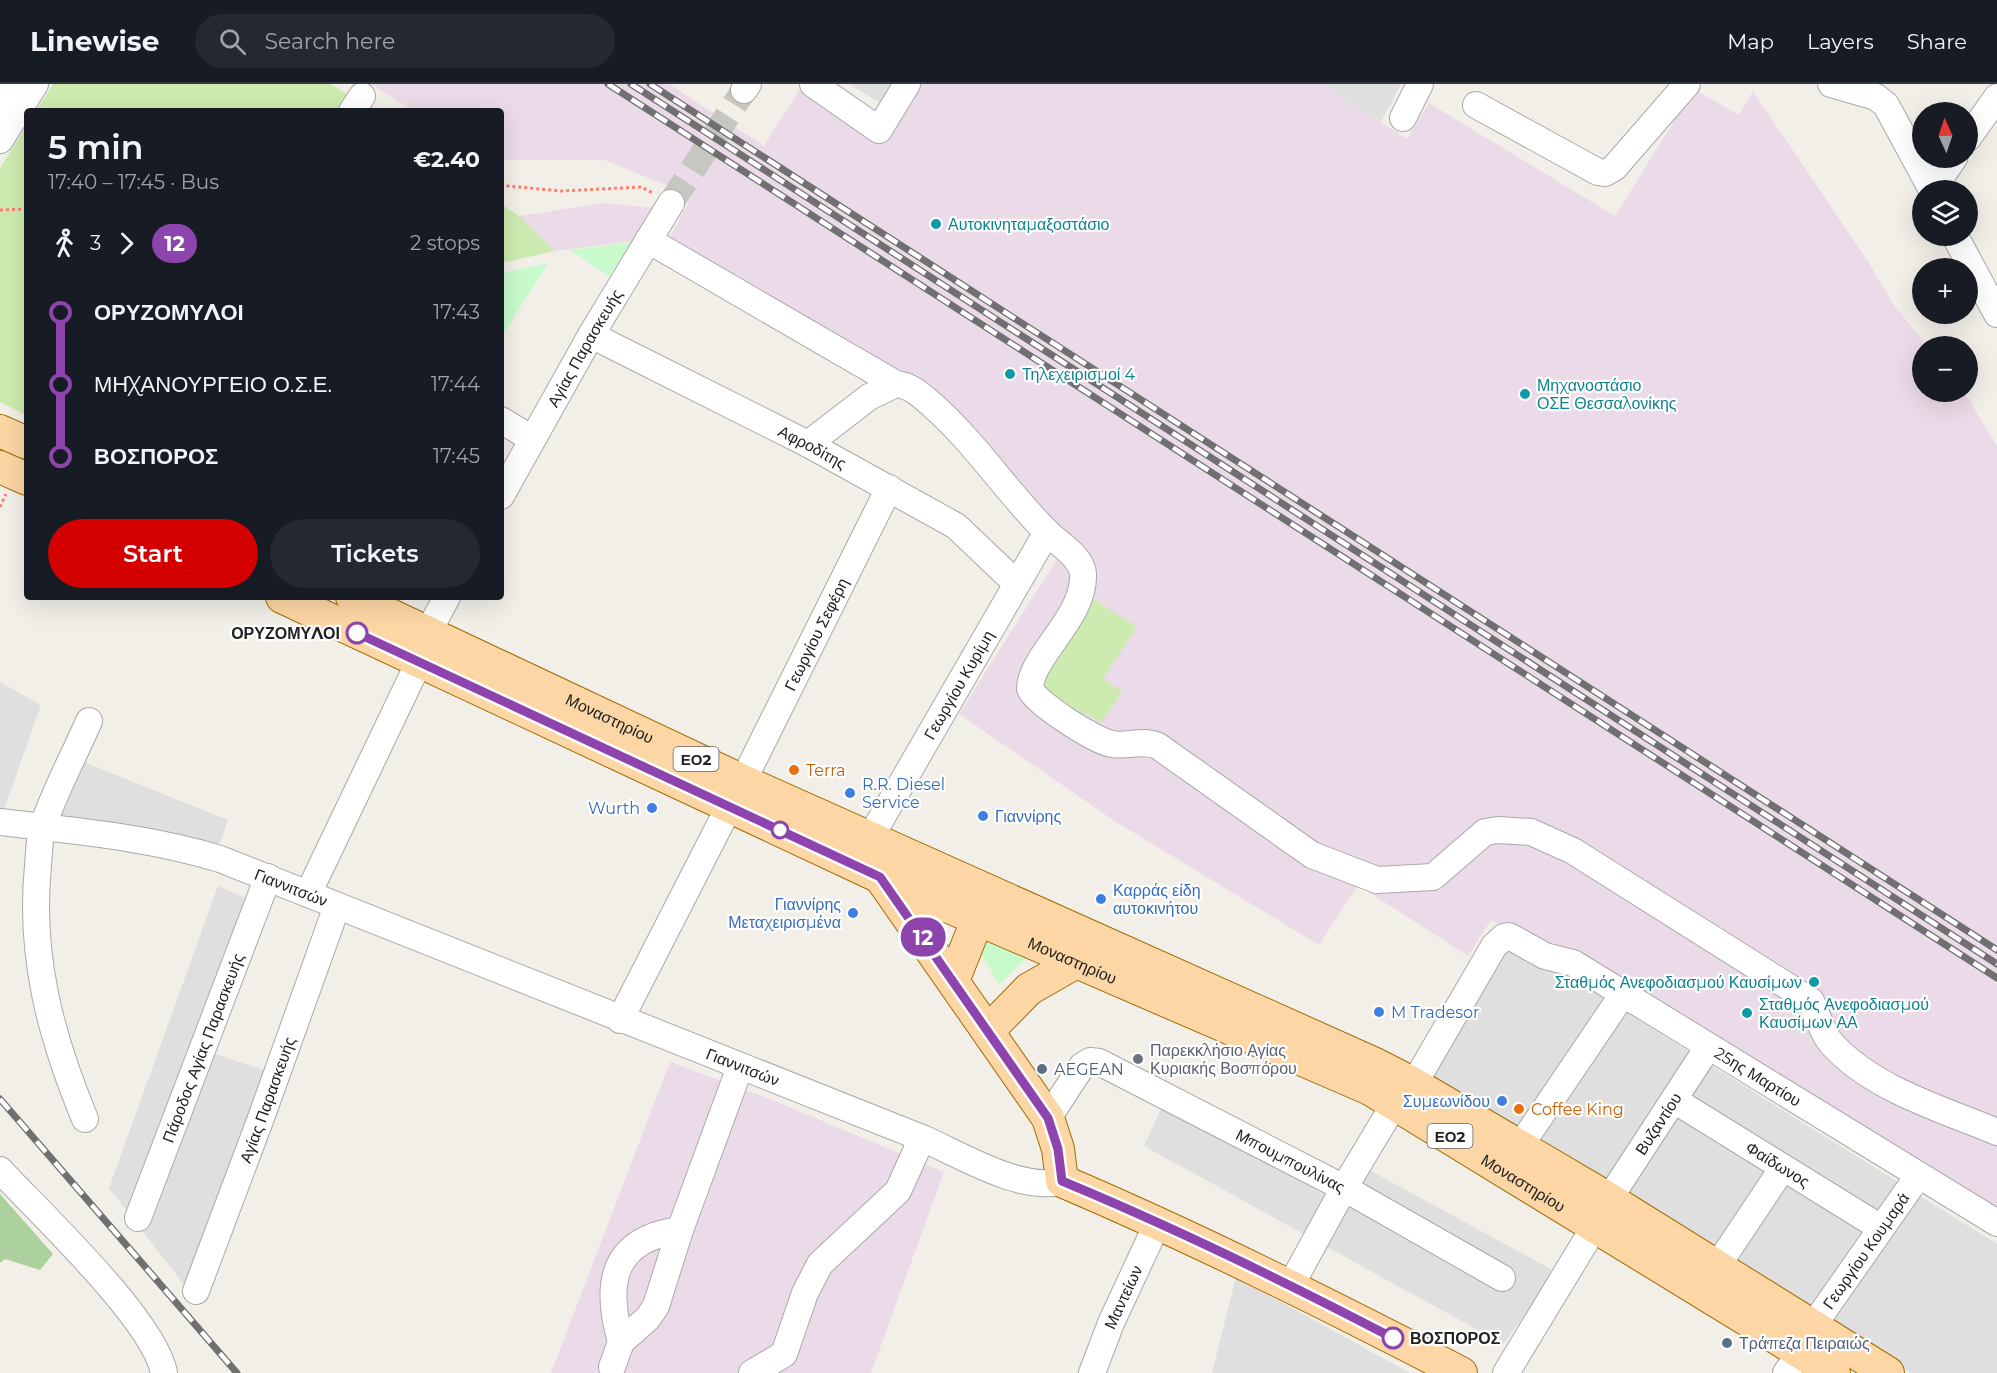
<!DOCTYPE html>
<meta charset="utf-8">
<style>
:root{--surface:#171b24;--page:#242831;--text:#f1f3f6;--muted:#9ea1a6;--line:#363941;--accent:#d40000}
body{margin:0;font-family:Montserrat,sans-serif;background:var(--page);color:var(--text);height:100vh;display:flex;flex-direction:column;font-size:22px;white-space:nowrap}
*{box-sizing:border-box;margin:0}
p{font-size:20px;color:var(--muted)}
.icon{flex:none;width:33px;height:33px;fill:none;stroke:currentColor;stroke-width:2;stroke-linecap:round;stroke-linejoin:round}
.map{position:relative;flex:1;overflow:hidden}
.panel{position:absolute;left:24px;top:24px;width:480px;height:492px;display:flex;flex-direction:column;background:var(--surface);border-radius:6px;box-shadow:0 6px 24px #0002}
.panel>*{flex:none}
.badge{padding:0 12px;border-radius:20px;font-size:21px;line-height:39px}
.needle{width:39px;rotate:357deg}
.tools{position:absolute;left:1912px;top:18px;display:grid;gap:12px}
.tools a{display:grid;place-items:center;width:66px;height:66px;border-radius:50%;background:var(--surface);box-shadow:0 6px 24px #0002;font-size:30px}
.map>.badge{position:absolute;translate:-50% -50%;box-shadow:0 0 0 3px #fff}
.legs{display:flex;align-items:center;gap:9px;height:66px;padding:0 24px;font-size:20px}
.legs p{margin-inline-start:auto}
.summary{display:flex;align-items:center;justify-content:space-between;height:102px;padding:0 24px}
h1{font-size:33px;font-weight:600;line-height:45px}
.cta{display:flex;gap:12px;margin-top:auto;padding:12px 24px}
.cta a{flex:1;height:69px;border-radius:36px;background:var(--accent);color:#fff;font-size:24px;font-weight:600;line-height:69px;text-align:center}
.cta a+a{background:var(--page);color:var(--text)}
ul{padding:0 24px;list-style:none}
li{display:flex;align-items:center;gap:21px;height:72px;font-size:22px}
li i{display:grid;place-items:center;width:9px;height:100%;margin:0 8px;background:currentColor}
li i::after{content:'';width:15px;height:15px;margin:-8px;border:4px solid;border-radius:50%;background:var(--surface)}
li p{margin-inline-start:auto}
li:first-child i{background:linear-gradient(#0000 50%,currentColor 0)}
li:last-child i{background:linear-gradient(currentColor 50%,#0000 0)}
header{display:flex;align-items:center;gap:36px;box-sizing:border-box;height:84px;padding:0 30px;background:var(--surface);border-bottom:2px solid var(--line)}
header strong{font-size:28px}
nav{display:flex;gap:33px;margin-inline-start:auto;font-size:21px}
.search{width:420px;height:54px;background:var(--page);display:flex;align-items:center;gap:15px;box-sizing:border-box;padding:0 21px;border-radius:33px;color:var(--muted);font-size:22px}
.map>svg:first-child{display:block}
</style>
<header>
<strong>Linewise</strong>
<div class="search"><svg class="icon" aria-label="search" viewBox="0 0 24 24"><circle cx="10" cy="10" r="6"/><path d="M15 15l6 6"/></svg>Search here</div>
<nav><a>Map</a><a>Layers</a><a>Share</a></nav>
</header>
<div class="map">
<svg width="1997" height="1289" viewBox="0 0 1997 1289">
<rect width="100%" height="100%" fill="#f2efe9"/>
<path fill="#e0dfdf" d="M849,0H900L887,23Z
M1320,0H1401L1381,38Z
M0,598L41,621L2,731L0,730Z
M74,674L228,736L215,773L54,739Z
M218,802L257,819L200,965L266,987L186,1203L109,1104Z
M1504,852L1997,1160V1289H1911L1418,988Z
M1163,1020L1341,1120L1364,1083L1558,1189L1503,1260L1144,1062Z
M1236,1193L1410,1289H1212Z"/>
<path fill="#ebdbe8" d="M371,0H669L764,62L803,0L882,51L913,0H1320L1407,55L1429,19L1615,132L1694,5L1739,31L1753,7L1869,179L1893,220L1927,262H1923V308H1964L1997,362V1133L1543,869L1491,836L1468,872L1358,801L1319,861L1116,738L959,630L1064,464L951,331L668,156L692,112L605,76H501V27H413Z
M601,119L656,124L633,157L555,167L501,179V135Z
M670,978L770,1015L944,1088L871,1289H551Z"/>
<path fill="#cdebb0" d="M53,0H331L349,11L338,27H36Z
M27,41V332L0,318V84Z
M501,120L518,131L555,167L501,179Z
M1090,513L1137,543L1103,595L1122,607L1102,638L1062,620L1037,597Z"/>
<path fill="#add19e" d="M0,1110L53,1170L40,1186L5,1175L0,1179Z"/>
<path fill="#c8facc" d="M632,158L609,192L570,166Z
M548,179L501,254V189Z
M989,854L1032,870L999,900L978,865Z"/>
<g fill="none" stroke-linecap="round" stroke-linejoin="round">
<path stroke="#c8c6c1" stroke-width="26" stroke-dasharray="26 13" stroke-linecap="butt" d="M671,119L744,6"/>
<g stroke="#a9a9a9" stroke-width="28">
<g id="minor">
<path d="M813,0L879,46L907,0"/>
<path d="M1831,0L1876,13L1886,21L1932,106"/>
<path d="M744,6L748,0"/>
<path d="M0,18L11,0"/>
<path d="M1476,21L1598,88L1605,89L1614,84L1687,0"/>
<path d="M352,27L362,12"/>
<path d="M1403,34L1420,0"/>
<path d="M1968,54L1997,13"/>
<path d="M0,56L35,0"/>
<path d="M1932,106L1954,74"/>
<path d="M1955,152L1997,230"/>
<path d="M648,156L896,300"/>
<path id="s1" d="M591,251L808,360L956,442L1016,499"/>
<path d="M501,336L532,355"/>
<path d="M808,360L869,313L896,300C910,301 921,311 931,320C975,358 1007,409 1048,449C1059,460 1082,473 1083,490C1085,534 1030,572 1030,605C1037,620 1095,657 1112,660C1127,663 1143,655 1158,662L1312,771L1377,796L1433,793L1485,748L1498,746L1531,748L1573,767L1811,917C1817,930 1822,948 1831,959C1872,1005 1942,1025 1997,1048"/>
<path id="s2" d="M501,412L591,251L671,119"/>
<path id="s3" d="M743,697L889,404"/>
<path id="s4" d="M0,738C74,747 149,753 220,775L922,1054C959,1070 1022,1109 1062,1097"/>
<path id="s5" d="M870,754L1047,448"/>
<path d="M308,810L419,578L427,550L447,513"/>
<path d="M620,936L729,723"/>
<path id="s6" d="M1414,1000L1494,862L1504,853L1509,852L1545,872L1573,879L1997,1139"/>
<path id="s7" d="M1674,1016L1881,1144"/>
<path id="s8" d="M1048,1034L1082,982L1090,977L1099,978L1344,1104L1502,1194"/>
<path d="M85,1035C51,953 29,872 38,782C39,769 39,754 43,742C55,706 74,672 89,637"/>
<path d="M1520,1062L1623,910"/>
<path d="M0,1086C39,1128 155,1237 164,1289"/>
<path id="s9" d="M1609,1115L1708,963"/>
<path id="s10" d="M138,1134L268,793"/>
<path d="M1718,1181L1782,1085"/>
<path d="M1291,1201L1344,1104L1395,1019"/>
<path id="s11" d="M196,1207L261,1034L337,822"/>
<path id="s12" d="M1813,1242L1918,1092"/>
<path d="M621,1258C604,1199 612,1155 680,1146"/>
<path d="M612,1283L621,1258L648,1234L656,1222L680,1146L740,983"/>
<path d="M752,1289L784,1270L805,1209L820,1180L898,1107L922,1054"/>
<path id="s13" d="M1092,1289L1111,1239L1158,1138"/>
<path d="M1506,1289L1595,1142"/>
<path d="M1786,1289L1801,1268"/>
</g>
</g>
<g stroke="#a06b00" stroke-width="34">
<g id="major">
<path d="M0,347L27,359"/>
<path d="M0,383L27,395"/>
<path id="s14" d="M282,513L880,793L1370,1005L1834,1289"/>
<path id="s15" d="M352,513L743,697L1373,979L1414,1000L1609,1115L1888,1289"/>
<path d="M880,793L1048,1034L1058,1065L1062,1097C1198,1155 1329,1221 1461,1289"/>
<path d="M953,897L986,814"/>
<path d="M988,947L1029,905L1078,877"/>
</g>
</g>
<path stroke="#fa8072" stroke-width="3" stroke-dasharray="3 3" stroke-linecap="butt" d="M501,99L508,102L561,107L641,103L653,109
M0,126L27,125
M0,423L6,410"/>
<use href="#minor" stroke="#fff" stroke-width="26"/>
<use href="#major" stroke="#fcd6a4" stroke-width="32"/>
<g stroke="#707070" stroke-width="7">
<path id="rail" d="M608,0L1997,894
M631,0L1997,880
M650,0L1997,866
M0,1015L237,1289"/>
</g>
<use href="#rail" stroke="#fff" stroke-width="4.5" stroke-dasharray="14" stroke-linecap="butt"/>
</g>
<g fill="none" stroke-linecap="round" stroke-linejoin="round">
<g stroke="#fff" stroke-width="14">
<path id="line-1" d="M357,549L880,793L1048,1034L1058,1065L1062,1097C1175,1144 1284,1197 1393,1254"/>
</g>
<use href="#line-1" stroke="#8e44ad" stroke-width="9"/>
</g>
<g fill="#0f9aa8" stroke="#fff" stroke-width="2">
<circle cx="936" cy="140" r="6"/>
<circle cx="1010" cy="290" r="6"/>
<circle cx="1525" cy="310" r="6"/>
<circle cx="1814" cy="898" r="6"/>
<circle cx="1747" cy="929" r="6"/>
</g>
<g fill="#fff" stroke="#8e44ad" stroke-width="3">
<circle cx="357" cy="549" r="10"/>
<circle cx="780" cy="746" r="8"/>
<circle cx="1393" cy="1254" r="10"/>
</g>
<g fill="#e8710a" stroke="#fff" stroke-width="2">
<circle cx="794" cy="686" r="6"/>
<circle cx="1519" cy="1025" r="6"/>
</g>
<g fill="#3f7fe0" stroke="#fff" stroke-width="2">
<circle cx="850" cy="709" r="6"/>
<circle cx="652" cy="724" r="6"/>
<circle cx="983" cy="732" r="6"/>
<circle cx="1101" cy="815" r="6"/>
<circle cx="853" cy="829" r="6"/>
<circle cx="1379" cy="928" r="6"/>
<circle cx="1502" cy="1017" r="6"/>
</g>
<circle fill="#6b7280" stroke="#fff" stroke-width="2" cx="1138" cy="975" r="6"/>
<g fill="#5c6f8a" stroke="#fff" stroke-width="2">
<circle cx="1042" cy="985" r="6"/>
<circle cx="1727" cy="1259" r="6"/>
</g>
<g text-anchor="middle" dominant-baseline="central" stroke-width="4.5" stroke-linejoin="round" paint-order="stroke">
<g fill="#fff" stroke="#646464" stroke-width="1.5">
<rect x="673.5" y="663" width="45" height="24" rx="4.5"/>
<rect x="1427.5" y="1040" width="45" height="24" rx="4.5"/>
</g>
<g font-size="15" font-weight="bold" fill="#222">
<text x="696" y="675">ΕΟ2</text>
<text x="1450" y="1052">ΕΟ2</text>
</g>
<g font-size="16" fill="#0d838f" stroke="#fff" text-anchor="start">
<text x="948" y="140">Αυτοκινηταμαξοστάσιο</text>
<text x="1022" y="290">Τηλεχειρισμοί 4</text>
<text x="1537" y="301">Μηχανοστάσιο<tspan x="1537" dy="18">ΟΣΕ Θεσσαλονίκης</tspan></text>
<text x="1802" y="898" text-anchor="end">Σταθμός Ανεφοδιασμού Καυσίμων</text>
<text x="1759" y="920">Σταθμός Ανεφοδιασμού<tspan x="1759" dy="18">Καυσίμων ΑΑ</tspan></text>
</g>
<g font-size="16" fill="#222" stroke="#fff">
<text stroke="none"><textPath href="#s2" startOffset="170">Αγίας Παρασκευής</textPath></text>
<text stroke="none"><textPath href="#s1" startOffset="248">Αφροδίτης</textPath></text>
<text stroke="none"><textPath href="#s3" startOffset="164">Γεωργίου Σεφέρη</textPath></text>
<text stroke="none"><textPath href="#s5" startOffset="177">Γεωργίου Κυρίμη</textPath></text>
<text stroke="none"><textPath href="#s15" startOffset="285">Μοναστηρίου</textPath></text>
<text stroke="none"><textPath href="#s4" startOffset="300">Γιαννιτσών</textPath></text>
<text stroke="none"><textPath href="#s14" startOffset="870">Μοναστηρίου</textPath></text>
<text stroke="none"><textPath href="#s10" startOffset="182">Πάροδος Αγίας Παρασκευής</textPath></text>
<text stroke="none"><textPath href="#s4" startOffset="786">Γιαννιτσών</textPath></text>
<text stroke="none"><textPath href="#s6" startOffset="465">25ης Μαρτίου</textPath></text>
<text stroke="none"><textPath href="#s11" startOffset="204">Αγίας Παρασκευής</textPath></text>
<text stroke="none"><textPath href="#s9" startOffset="90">Βυζαντίου</textPath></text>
<text stroke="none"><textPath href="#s8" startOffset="296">Μπουμπουλίνας</textPath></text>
<text stroke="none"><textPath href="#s7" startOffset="122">Φαίδωνος</textPath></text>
<text stroke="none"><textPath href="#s14" startOffset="1374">Μοναστηρίου</textPath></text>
<text stroke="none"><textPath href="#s12" startOffset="92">Γεωργίου Κουμαρά</textPath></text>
<text stroke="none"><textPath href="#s13" startOffset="82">Μαντείων</textPath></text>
</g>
<g font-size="16" font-weight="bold" fill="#222" stroke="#fff" text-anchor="end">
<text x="340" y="549">ΟΡΥΖΟΜΥΛΟΙ</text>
<text x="1410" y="1254" text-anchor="start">ΒΟΣΠΟΡΟΣ</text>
</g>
<g font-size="16" fill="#c56008" stroke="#fff" text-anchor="start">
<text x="806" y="686">Terra</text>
<text x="1531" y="1025">Coffee King</text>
</g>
<g font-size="16" fill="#366cbe" stroke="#fff" text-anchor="start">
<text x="862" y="700">R.R. Diesel<tspan x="862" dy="18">Service</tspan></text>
<text x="640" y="724" text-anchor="end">Wurth</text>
<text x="995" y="732">Γιαννίρης</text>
<text x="1113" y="806">Καρράς είδη<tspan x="1113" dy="18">αυτοκινήτου</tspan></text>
<text x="841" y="820" text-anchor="end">Γιαννίρης<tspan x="841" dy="18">Μεταχειρισμένα</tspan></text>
<text x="1391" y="928">M Tradesor</text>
<text x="1490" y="1017" text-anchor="end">Συμεωνίδου</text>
</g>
<g font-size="16" fill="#5b616d" stroke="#fff" text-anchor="start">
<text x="1150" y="966">Παρεκκλήσιο Αγίας<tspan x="1150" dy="18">Κυριακής Βοσπόρου</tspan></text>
</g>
<g font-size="16" fill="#4e5e75" stroke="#fff" text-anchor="start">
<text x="1054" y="985">AEGEAN</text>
<text x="1739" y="1259">Τράπεζα Πειραιώς</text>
</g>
</g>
</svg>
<div class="tools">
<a><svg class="needle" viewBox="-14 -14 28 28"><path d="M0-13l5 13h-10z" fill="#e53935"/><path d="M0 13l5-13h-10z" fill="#9ea1a6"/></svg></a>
<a><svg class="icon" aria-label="layers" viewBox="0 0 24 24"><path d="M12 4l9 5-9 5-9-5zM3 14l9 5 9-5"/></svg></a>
<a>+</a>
<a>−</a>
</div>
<b class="badge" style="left:923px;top:853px;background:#8e44ad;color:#fff">12</b>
<section class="panel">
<div class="summary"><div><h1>5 min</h1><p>17:40 – 17:45 · Bus</p></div><b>€2.40</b></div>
<div class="legs"><svg class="icon" aria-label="walk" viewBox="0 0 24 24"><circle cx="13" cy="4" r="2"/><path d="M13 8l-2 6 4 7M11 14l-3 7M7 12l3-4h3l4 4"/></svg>3<svg class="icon" aria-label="forward" viewBox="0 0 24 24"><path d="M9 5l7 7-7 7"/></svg><b class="badge" style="background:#8e44ad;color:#fff">12</b><p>2 stops</p></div>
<ul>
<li><i style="color:#8e44ad"></i><b>ΟΡΥΖΟΜΥΛΟΙ</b><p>17:43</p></li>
<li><i style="color:#8e44ad"></i><span>ΜΗΧΑΝΟΥΡΓΕΙΟ Ο.Σ.Ε.</span><p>17:44</p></li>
<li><i style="color:#8e44ad"></i><b>ΒΟΣΠΟΡΟΣ</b><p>17:45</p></li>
</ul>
<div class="cta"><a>Start</a><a>Tickets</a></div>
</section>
</div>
